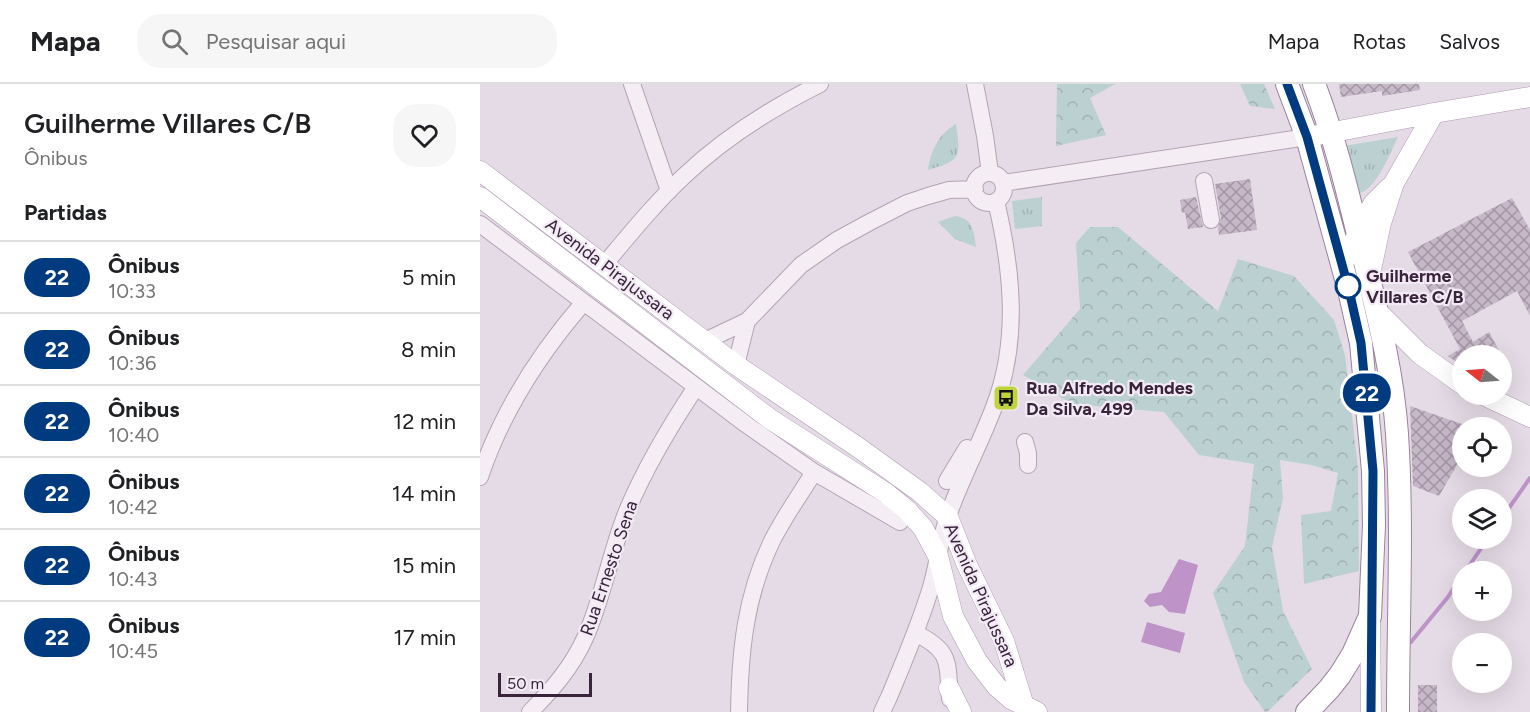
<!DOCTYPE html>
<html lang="pt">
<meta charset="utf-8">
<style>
:root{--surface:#fff;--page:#f6f6f6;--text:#202124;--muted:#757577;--line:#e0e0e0}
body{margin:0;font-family:Figtree,sans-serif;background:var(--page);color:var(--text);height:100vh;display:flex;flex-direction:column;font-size:22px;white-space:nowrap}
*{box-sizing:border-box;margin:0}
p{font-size:20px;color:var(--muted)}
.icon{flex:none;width:33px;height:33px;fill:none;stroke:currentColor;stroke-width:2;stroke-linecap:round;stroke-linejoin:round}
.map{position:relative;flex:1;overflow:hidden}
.panel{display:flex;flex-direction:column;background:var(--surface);width:480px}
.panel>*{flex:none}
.badge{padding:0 12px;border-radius:20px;font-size:21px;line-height:39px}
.needle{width:39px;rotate:287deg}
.controls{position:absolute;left:972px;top:261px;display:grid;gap:12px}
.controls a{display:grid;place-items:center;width:60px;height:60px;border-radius:50%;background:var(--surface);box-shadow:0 6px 24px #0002;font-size:30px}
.scale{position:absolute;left:18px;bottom:15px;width:94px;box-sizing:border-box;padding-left:6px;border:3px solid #3a243c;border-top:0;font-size:16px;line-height:21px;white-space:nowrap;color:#3a243c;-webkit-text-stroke:4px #f2eaf4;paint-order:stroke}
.map>.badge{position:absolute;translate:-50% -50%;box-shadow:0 0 0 3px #fff}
h2{padding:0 24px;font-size:22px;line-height:54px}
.round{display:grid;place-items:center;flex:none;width:63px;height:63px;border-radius:24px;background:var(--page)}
.head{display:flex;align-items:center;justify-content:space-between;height:102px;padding:0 24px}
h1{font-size:28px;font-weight:600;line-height:45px}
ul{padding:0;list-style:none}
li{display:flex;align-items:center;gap:18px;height:72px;padding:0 24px;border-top:2px solid var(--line)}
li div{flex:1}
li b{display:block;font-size:22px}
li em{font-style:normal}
li .badge{min-width:66px;font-weight:700;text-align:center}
header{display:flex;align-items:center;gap:36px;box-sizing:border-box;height:84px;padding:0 30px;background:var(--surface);border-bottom:2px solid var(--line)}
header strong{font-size:28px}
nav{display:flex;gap:33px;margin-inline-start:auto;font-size:21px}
.search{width:420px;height:54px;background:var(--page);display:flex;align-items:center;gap:15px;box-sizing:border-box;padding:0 21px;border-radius:24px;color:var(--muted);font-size:22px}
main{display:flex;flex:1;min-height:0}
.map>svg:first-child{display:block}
</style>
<header>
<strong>Mapa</strong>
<div class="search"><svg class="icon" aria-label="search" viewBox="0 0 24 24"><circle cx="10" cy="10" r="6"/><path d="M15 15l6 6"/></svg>Pesquisar aqui</div>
<nav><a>Mapa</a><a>Rotas</a><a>Salvos</a></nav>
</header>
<main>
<section class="panel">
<div class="head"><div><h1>Guilherme Villares C/B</h1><p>Ônibus</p></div><a class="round"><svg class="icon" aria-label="heart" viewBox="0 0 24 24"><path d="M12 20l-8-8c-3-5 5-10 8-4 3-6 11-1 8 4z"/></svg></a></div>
<h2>Partidas</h2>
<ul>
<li><span class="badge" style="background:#003b80;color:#fff">22</span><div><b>Ônibus</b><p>10:33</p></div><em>5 min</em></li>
<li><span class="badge" style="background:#003b80;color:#fff">22</span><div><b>Ônibus</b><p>10:36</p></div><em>8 min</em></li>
<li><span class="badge" style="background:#003b80;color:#fff">22</span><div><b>Ônibus</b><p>10:40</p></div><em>12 min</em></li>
<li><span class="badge" style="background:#003b80;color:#fff">22</span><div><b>Ônibus</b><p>10:42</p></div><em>14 min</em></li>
<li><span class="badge" style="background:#003b80;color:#fff">22</span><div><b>Ônibus</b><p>10:43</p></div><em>15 min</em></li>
<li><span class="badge" style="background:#003b80;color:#fff">22</span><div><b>Ônibus</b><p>10:45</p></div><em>17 min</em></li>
</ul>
</section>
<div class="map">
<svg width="1050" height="628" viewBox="0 0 1050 628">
<defs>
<pattern id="grass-tufts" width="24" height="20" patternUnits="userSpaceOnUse" patternTransform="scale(1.5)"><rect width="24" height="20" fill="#bbd0d0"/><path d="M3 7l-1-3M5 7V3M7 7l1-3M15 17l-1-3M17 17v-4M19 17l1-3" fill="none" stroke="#a2b2b4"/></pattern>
<pattern id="forest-crowns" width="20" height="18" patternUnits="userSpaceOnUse" patternTransform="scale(1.5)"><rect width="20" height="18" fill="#bbd0d0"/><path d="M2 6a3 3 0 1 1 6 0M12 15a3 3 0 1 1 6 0" fill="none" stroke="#a2b2b4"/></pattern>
<pattern id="building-cross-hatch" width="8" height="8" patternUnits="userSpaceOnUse" patternTransform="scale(1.5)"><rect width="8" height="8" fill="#c7b8c9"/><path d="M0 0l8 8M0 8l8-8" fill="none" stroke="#a395a4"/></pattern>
</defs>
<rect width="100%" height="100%" fill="#e5dbe6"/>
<path fill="url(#grass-tufts)" d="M476,40C481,74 481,76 448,86C451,66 458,51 476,40Z
M918,53C911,67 894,111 877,109L864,62Z
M562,113V142L535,145L532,117Z
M475,132C493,134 494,148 496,163L475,155L458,138Z"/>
<path fill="url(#forest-crowns)" d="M577,0H635L610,14L626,51L576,62Z
M760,0H784L795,25L770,22Z
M610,143H638L738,227L758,175L814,192L854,236L865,271L878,385L879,487L824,500L821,431L851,427L858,389L831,381L800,376L803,414L792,463L803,527L832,585L787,628H785L764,598L733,509L765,462L774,380L719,371L684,328L592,320L543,291L600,225L596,159Z"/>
<path fill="#bd93c8" d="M699,475L718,481L705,530L689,528L682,521L670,523L664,517L669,510L681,508Z
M667,538L705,549L700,569L661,558Z"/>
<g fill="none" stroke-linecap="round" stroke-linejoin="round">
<path stroke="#bd93c8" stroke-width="4" d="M1022,434L1050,394
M985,488L1008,454
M931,558L968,513L982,491"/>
</g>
<path fill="url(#building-cross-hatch)" d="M859,0H939L940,6L902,12V7L861,13Z
M770,95L777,146L739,151L738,144L741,134L735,100Z
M716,113L723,143L708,145L705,128L702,129L700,116Z
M1032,114L1050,146V232L1037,207L982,237L993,258L1009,248L1022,272L982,271V282L968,272L980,265L928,168Z
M930,322L982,340V367L977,381L959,412L933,402Z
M938,601H957V628H938Z"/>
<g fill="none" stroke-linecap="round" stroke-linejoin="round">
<g stroke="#b2a4b3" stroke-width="18">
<path id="minor" d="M152,0L189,107
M495,0L505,52L510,89
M494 104a15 15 0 1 1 30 0a15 15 0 1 1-30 0Z
M724,97L731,136
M523,99L827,53
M0,140L267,341L334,388L420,438
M124,181C150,150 175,119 204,92C243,55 292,24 340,0
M225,257L267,237L321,181L357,156L390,138L427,119L448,112L469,106L495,105
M256,281L267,237
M545,358L548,369V381
M0,393C22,327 59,270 104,218
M467,397L487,364
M435,549C472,567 467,578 470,615
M50,628C72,606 92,583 105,554C123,514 130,469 147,427C165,384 190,342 216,303
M259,628C260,568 265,514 291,459C303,434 320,411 334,388
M402,628L409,613C424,577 440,540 451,503C458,479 460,455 468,432C481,395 500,360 514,323C540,256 532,185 516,117"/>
</g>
<g stroke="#af9ab2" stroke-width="21">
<path id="major" d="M827,53L954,29L1050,13
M0,87L256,281L379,364L440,408L468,433L487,481L524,557L544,622
M0,113L290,335L406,409L427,426L443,444L458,472L473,532L497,577L517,603L531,615L557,628
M862,181L893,120L910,103
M889,195L901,139L914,99L954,29
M896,226L940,270L982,300
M1001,310L1050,333
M890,532L891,628
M469,604L481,628"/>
</g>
<g stroke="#9a829d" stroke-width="24">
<path id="highway" d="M807,0L827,53L869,206L881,259L893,387L894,441L890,532L873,570L860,591L849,605L827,628
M834,0C855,54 868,110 882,166C897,227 913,288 917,350C923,442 918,536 918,628"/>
</g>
<use href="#minor" stroke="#f4edf4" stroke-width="16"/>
<use href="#major" stroke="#fff" stroke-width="20"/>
<use href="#highway" stroke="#fff" stroke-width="22"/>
</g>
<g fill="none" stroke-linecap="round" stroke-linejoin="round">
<g stroke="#fff" stroke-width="14">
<path id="line" d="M807,0L827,53L869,206L881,259L893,387L891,628"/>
</g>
<use href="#line" stroke="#003b80" stroke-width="9"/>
</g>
<defs>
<g id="bus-square" transform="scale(1.35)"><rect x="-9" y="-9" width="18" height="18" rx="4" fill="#c0d338" stroke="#f2eaf4"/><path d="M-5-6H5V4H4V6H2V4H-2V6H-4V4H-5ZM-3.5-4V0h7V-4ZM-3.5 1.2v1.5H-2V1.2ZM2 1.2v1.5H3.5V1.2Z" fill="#111"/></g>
</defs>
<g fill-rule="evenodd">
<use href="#bus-square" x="526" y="314"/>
</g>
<circle fill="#fff" stroke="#003b80" stroke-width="3" cx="868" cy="202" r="12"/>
<g text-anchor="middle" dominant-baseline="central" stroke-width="4.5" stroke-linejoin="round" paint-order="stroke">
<g font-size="18" fill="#3a243c" stroke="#f2eaf4">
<text transform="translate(130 185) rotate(37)">Avenida Pirajussara</text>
<text transform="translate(129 484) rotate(-71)">Rua Ernesto Sena</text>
<text transform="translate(501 511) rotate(66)">Avenida Pirajussara</text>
</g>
<g font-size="18" font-weight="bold" fill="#3a243c" stroke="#f2eaf4" text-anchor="start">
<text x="886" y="192">Guilherme<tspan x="886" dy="21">Villares C/B</tspan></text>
</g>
<g font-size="18" font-weight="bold" fill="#3a243c" stroke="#f2eaf4" text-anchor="start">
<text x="546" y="304">Rua Alfredo Mendes<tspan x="546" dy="21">Da Silva, 499</tspan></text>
</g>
</g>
</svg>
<div class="controls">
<a><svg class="needle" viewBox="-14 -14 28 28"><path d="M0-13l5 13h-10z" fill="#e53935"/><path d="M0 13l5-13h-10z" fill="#757577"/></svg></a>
<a><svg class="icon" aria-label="locate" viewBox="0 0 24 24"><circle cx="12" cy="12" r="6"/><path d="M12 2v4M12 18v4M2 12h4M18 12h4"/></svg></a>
<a><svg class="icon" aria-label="layers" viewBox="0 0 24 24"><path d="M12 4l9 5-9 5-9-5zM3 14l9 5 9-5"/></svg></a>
<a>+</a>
<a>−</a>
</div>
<div class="scale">50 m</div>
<b class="badge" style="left:887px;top:309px;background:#003b80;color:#fff">22</b>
</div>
</main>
